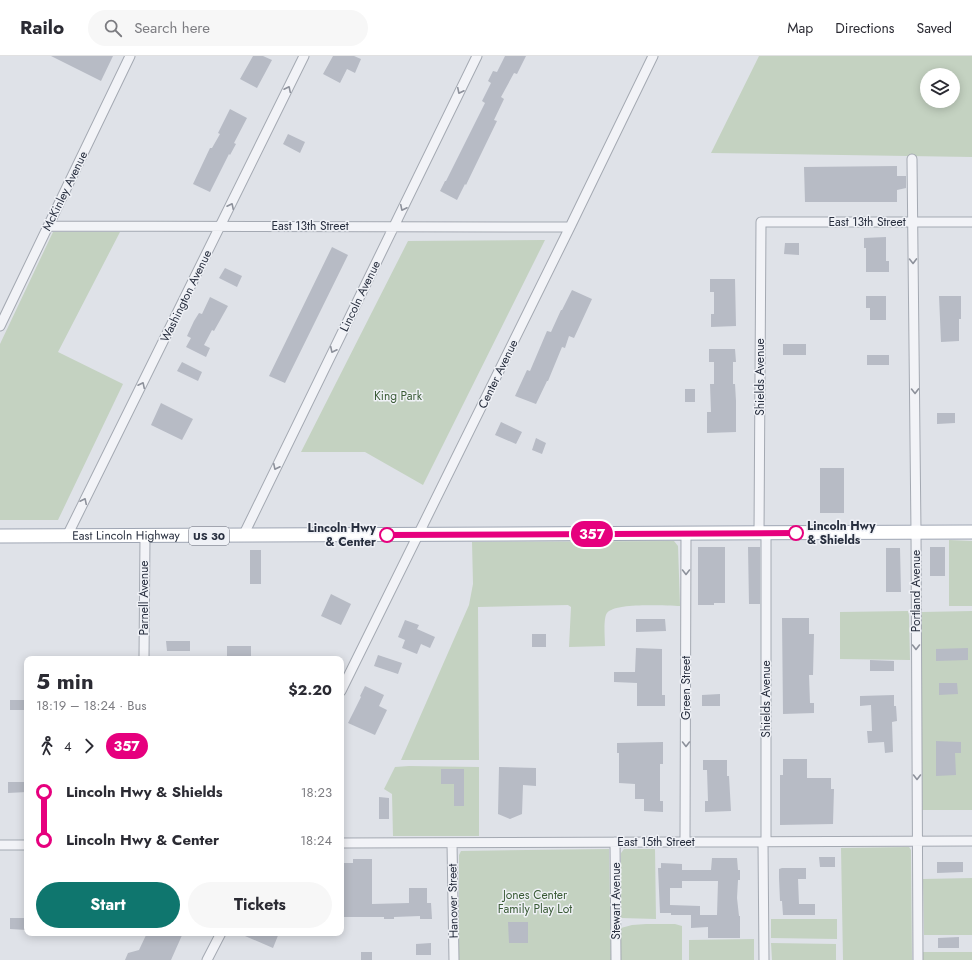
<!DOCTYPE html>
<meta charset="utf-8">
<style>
:root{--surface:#fff;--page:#f7f7f7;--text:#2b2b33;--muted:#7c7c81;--line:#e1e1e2;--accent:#0f766e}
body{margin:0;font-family:Jost,sans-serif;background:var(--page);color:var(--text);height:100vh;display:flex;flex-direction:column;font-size:15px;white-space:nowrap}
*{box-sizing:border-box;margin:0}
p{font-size:13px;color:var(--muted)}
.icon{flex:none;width:22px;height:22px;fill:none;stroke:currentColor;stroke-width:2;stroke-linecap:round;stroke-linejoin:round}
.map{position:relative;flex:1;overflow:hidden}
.drawer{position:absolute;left:24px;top:600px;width:320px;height:280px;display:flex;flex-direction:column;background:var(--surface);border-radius:8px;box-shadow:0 2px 10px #0003}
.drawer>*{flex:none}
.badge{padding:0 8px;border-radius:13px;font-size:14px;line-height:26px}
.buttons{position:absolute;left:920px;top:12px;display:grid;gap:8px}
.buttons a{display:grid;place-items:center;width:40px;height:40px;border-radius:50%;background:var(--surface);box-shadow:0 2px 10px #0003;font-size:20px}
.map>.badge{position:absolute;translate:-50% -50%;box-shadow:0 0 0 2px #fff}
.legs{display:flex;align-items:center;gap:6px;height:44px;padding:0 12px;font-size:13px}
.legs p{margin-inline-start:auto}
.headline{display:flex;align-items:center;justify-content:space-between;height:68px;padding:0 12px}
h1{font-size:22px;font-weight:700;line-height:30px}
.button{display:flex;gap:8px;margin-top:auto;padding:8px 12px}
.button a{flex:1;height:46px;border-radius:24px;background:var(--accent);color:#fff;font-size:16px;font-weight:700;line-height:46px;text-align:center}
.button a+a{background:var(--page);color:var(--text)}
ul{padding:0 12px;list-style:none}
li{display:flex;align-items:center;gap:14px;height:48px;font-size:15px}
li i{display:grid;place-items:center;width:6px;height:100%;margin:0 5px;background:currentColor}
li i::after{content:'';width:10px;height:10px;margin:-5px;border:3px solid;border-radius:50%;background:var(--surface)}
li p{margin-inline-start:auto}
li:first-child i{background:linear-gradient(#0000 50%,currentColor 0)}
li:last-child i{background:linear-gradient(currentColor 50%,#0000 0)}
header{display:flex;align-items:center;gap:24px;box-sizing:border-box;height:56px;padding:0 20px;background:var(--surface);border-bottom:1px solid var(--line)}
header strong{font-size:19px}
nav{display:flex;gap:22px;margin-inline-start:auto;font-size:14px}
.search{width:280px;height:36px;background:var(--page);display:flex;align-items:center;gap:10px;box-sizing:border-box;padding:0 14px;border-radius:22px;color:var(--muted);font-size:15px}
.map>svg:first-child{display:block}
</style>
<header>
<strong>Railo</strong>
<div class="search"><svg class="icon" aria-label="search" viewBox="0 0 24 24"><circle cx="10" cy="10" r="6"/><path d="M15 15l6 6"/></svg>Search here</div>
<nav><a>Map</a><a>Directions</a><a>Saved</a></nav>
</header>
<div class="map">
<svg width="972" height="904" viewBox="0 0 972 904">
<rect width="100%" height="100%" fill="#dfe2e8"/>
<path fill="#c4d2c1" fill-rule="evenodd" d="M759,0H972V101L711,97ZM927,19H953V45H927Z
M53,176H120L58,296L123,328L58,464H0V288Z
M545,184L423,429L365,396H301L408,185Z
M949,484L972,485V550H949Z
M674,485L678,490L680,550C666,550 616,546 607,557C603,562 605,583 605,590L569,591L571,551L568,549L478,551L479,704H401L469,549L473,528L472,486Z
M908,555L909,559L910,604L840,603V556Z
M972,555V754H922L921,557L922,556Z
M409,710L479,711V780H393L392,738L384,733L395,711Z
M909,791L911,794L912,904H843L841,792Z
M609,793L611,904H459V799L461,795Z
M624,793H655L656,863L621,862V797Z
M972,822V879H924L923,823Z
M771,863H837V883L771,882Z
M646,868H675L682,870V904H621V872L632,869Z
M754,883V904H689V884Z
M771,887L836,888V904H772Z
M923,896H972V904H923Z"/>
<path fill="#b7bbc5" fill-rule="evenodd" d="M51,0H113L101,25Z
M253,0H263L272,4L257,32L240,23Z
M333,0H354L361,3L355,17L347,13L340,27L323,18Z
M505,0H526L517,18L514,17L501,41L504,43L494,64L497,65L466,129L465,128L457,144L440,135L445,125H446L485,47L482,45L491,27L488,25L493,15L497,16Z
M230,53L247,62L234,87L236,88L230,99L229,98L210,136L193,128L210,92H212L220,78L218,77Z
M288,78L305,86L300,97L283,88Z
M897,110V120H906V132L897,134V146H805L804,111Z
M886,181V205H889V216H866V192H864V182Z
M785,187H799V199L784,198Z
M332,191L348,199L285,327L269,320Z
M225,212L242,220L237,231L219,222Z
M710,223H735L736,270L711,271V258H714V236H710Z
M572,234L592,243L574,282L569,280L565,292L562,291L548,325H547L536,348L515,340L527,314L530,315L547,275L551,276L561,254H562Z
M866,240H886V264H870V252H866Z
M939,240H961V263H959V285L941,286Z
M210,241L228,250L214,275L212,274L204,289L210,292L206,301L186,291L191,282L187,280L194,265L199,257L202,258Z
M783,288H806V299H783Z
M709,293H735L736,306H733V328H735L736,345V376L707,377V356H711L710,328H714V306H709Z
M867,299H889V309H867Z
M182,306L202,316L198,325L177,315Z
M685,333H695V346H685Z
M161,347L193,363L182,384L151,369Z
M937,357H955V367L937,368Z
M501,366L522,376L516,388L495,379Z
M536,382L546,387L542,398L532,394Z
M820,412H844V457H820Z
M698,491H725V547H714V549H698Z
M748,491H760V548H749Z
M930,491H945V520H930Z
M886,492H900L901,536H886Z
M250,494H261V528H250Z
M331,538L351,548L341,569L321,560Z
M782,562H809V578H814L813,619H809L810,647H814V657L783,658Z
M636,563H665L666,575L636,576Z
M405,564L419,569L417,573L435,581L430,592L421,588L417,598L402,592L405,584L398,581Z
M532,578H546V591H532Z
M166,585H190V595H167Z
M227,590H251V603H227Z
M636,592L662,593V639H665V650H637V627L614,626V616H635Z
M968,592V604L936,605V593Z
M378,599L402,607L398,618L374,610Z
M870,604L894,605V615H870Z
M939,627H957L958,638L939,639Z
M365,630L384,639L379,650L387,654L375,679L348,667L361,641L360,640Z
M720,638V650H702V639Z
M894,639V650H896L897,665L892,666L893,696L885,697L884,686L868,687L867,675H872L871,649L860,650V640Z
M10,644H27V654H10Z
M936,685L961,686V697H955L956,719L936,720Z
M663,686V708H660V745H663V756L644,755V743H635V728L619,727V697H617V687Z
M783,703H807V722H831V733H834L833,768L780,769V719H783Z
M703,704H727V720H729L731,755L705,756V745H708L707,714H703Z
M499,711L536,712V730L523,729L522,758L510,763L498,758Z
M441,713H464V750H454V728H441Z
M8,726H27V736L8,737Z
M379,741L389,742V763H379Z
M819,801H835V811H820Z
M712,802H737L738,814H740V824H738L737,842L739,860H740V882H708V871L691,872V859H671V857H660L658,812H661V807L682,808V814H711ZM682,825H718L717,859H700V850L670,849V832H682Z
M353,803H372V848L409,847V832H427V847H431L432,863H420V860L394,861V863H384V861H341V807H353Z
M937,806H963V816L937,817Z
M782,812H806V823H798L799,848H815V859H783L782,845H780L779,822V813Z
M10,862H27V874L10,873Z
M508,866H528V887H509Z
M147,877H183L171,904H125L128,897L139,894Z
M238,877H279L273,892Z
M959,881V892H938V882Z
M431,887V899H416V888Z
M361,896H372V904H361Z"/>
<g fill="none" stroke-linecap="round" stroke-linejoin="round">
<g stroke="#a4a9b2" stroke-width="11">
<path id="street" d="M912,103L916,476L918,904
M49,170L570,171
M0,270L130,0
M759,477L761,166H972
M766,477V786
M67,480L304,0
M243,480L477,0
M144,603L145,481
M341,635L570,171L653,0
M615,786L616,904
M685,786L686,477
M763,786L764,904
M341,787L972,785
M452,787L454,904
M0,789H27
M207,904L221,877"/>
</g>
<g stroke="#9fa6b4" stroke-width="15">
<g id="primary">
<path id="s1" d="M0,480L972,476"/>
</g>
</g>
<use href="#street" stroke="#f2f3f7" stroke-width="9"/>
<use href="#primary" stroke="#fff" stroke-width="13"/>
</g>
<defs><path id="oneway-chevron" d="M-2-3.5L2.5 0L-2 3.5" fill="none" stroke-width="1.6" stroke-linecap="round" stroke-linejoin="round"/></defs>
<g stroke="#8d919b">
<use href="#oneway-chevron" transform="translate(288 33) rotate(-64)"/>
<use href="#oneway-chevron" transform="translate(460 35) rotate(116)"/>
<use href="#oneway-chevron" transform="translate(231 150) rotate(-64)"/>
<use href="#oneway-chevron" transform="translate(403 152) rotate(116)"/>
<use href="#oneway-chevron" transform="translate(913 205) rotate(89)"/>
<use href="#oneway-chevron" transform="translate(333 294) rotate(116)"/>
<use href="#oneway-chevron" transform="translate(142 329) rotate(-64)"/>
<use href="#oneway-chevron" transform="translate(915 335) rotate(89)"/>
<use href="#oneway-chevron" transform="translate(276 411) rotate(116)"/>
<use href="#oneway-chevron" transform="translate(84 445) rotate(-64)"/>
<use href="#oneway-chevron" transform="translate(686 516) rotate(90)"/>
<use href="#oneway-chevron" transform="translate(916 591) rotate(90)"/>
<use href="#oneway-chevron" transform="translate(686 688) rotate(90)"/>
<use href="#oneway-chevron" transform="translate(917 721) rotate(90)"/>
</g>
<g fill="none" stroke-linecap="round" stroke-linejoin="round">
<g stroke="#fff" stroke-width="9">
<path id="line-1" d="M387,479L796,477"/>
</g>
<use href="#line-1" stroke="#e6007e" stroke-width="6"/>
</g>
<g fill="#fff" stroke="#e6007e" stroke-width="2">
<circle cx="796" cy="477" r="7"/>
<circle cx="387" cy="479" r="7"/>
</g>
<g text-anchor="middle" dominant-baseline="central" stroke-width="3" stroke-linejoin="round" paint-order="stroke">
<rect fill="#eff1f6" stroke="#646976" stroke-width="1" x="189" y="471" width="40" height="18" rx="3"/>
<g font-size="11" font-weight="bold" fill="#282f3f">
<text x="209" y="480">US 30</text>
</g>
<g font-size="12" fill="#282f3f" stroke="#eff1f6">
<text transform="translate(65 135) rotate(-64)">McKinley Avenue</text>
<text x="867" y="166">East 13th Street</text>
<text x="310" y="170">East 13th Street</text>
<text transform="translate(186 240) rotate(-64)">Washington Avenue</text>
<text transform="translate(360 240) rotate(-64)">Lincoln Avenue</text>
<text transform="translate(498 318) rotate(-64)">Center Avenue</text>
<text transform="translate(760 321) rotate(-90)">Shields Avenue</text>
<text stroke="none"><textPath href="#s1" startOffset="126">East Lincoln Highway</textPath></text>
<text transform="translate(916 535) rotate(-90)">Portland Avenue</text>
<text transform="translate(144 542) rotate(-90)">Parnell Avenue</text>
<text transform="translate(686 632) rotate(-90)">Green Street</text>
<text transform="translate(766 643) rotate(-90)">Shields Avenue</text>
<text x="656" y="786">East 15th Street</text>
<text transform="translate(453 845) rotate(-91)">Hanover Street</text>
<text transform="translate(616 845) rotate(-90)">Stewart Avenue</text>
</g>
<g font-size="12" fill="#3a5b36" stroke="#eff1f6">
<text x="398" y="340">King Park</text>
<text x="535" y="839">Jones Center<tspan x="535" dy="14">Family Play Lot</tspan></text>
</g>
<g font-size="12" font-weight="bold" fill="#282f3f" stroke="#eff1f6" text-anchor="start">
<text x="807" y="470">Lincoln Hwy<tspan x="807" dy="14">&amp; Shields</tspan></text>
<text x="376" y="472" text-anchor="end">Lincoln Hwy<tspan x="376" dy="14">&amp; Center</tspan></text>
</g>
</g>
</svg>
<div class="buttons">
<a><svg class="icon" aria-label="layers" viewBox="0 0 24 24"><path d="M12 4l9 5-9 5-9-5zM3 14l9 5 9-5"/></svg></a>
</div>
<b class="badge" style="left:592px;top:478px;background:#e6007e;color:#fff">357</b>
<section class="drawer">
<div class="headline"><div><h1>5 min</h1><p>18:19 – 18:24 · Bus</p></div><b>$2.20</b></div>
<div class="legs"><svg class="icon" aria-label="walk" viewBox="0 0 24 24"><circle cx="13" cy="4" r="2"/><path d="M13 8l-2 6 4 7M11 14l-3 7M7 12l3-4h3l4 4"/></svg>4<svg class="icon" aria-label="forward" viewBox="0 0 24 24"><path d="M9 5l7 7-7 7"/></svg><b class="badge" style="background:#e6007e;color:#fff">357</b></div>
<ul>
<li><i style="color:#e6007e"></i><b>Lincoln Hwy &amp; Shields</b><p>18:23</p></li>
<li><i style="color:#e6007e"></i><b>Lincoln Hwy &amp; Center</b><p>18:24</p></li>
</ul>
<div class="button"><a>Start</a><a>Tickets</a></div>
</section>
</div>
